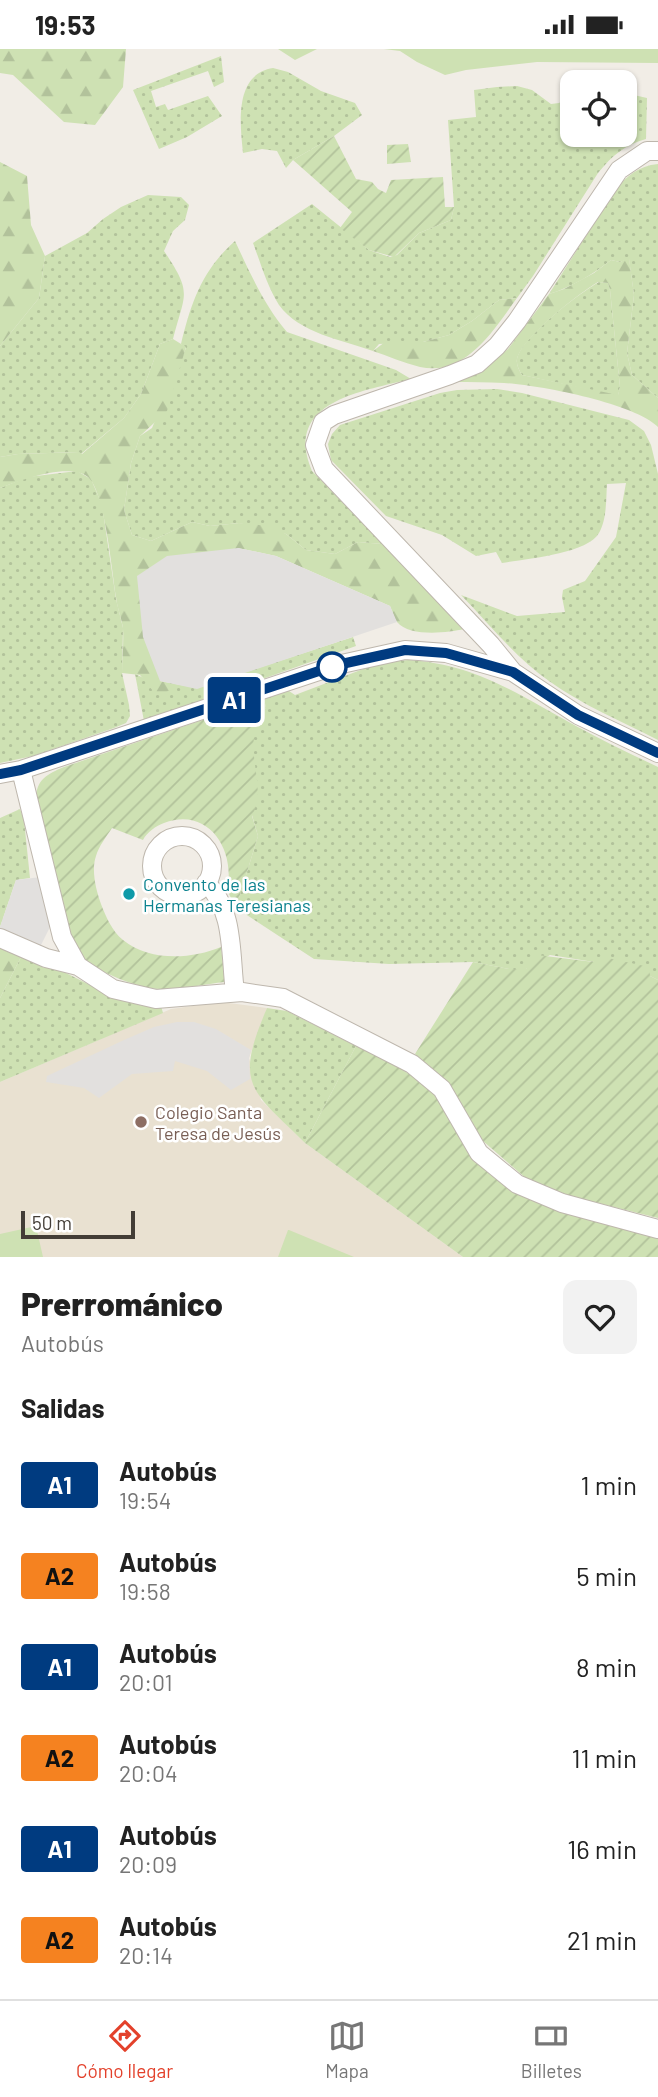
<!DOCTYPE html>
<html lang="es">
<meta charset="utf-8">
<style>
:root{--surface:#fff;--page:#f2f2f2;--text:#222;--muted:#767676;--line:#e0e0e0;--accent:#e3412b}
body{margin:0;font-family:Barlow,sans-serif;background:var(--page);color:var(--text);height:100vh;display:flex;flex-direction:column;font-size:26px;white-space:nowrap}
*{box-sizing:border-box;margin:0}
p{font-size:23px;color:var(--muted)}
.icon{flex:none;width:38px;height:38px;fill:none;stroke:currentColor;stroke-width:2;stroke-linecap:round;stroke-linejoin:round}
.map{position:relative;height:1208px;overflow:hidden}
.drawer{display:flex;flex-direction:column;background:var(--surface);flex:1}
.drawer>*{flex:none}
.badge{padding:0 14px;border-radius:5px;font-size:24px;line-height:46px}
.controls{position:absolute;left:560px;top:21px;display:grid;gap:14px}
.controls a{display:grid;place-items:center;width:77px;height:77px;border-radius:14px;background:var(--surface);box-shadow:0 2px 5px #0004;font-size:35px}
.scale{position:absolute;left:21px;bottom:18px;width:114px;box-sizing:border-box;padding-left:7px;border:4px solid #433d36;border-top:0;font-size:19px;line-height:24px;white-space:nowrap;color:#433d36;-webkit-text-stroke:5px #fff;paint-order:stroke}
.map>.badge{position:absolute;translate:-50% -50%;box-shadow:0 0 0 4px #fff}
h2{padding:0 21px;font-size:26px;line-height:63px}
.round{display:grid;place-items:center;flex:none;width:74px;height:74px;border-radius:14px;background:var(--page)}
.headline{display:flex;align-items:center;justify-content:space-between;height:119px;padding:0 21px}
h1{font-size:33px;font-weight:800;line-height:52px}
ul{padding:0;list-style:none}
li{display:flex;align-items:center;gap:21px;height:91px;padding:0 21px}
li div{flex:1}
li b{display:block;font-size:26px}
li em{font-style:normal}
li .badge{min-width:77px;font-weight:700;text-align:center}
.status{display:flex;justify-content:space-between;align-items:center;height:49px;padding:0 35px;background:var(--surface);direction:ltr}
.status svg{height:19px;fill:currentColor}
.dock{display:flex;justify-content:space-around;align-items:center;height:98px;border-top:2px solid var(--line);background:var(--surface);font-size:19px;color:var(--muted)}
.dock a{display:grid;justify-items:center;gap:4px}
.dock .current{color:var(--accent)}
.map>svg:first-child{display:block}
</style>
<div class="status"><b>19:53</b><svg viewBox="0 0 49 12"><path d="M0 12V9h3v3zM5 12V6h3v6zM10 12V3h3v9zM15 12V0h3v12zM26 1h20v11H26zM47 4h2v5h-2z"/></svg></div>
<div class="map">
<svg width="658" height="1208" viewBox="0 0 658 1208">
<defs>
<pattern id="grass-dots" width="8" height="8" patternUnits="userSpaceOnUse" patternTransform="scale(1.75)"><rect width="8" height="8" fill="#cee1b3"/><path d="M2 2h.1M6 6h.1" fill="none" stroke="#b2c29b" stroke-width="1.8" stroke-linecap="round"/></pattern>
<pattern id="forest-firs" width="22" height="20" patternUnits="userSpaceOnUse" patternTransform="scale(1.75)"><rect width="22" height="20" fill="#cee1b3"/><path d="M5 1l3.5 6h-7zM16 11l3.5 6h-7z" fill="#b2c29b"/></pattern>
<pattern id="garden-furrows" width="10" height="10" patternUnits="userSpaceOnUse" patternTransform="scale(1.75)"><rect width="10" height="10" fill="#cee1b3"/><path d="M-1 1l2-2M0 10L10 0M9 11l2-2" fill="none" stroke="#b2c29b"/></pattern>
</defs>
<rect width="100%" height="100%" fill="#f1ede6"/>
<path fill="#e9e1d1" d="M221,953L267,959L249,1009L261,1051L305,1094L463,1208H0V1033L171,960Z"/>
<path fill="url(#grass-dots)" d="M221,7L224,33L214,38L208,22L151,42L156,58L165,55L168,61L208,47L222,67L187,88L159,100L133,41Z
M273,19L288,23L321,42L355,54L362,66L334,87L293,111L286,119L277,102L262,100L243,104C240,75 234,25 273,19Z
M497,38L517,37L532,41L551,55L559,54L572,45V86H625V44L647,49L646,90C624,96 612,107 598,124L533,227L517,249L499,251L472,272L449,286L423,293L379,295L373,302C342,291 299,284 279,256C267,237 261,215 253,194L312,155L369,201L390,208L397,206L419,184L451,171L454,158L448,71L476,68L474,41Z
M658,115V349L632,326L627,304L634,246L629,210L620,213L611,211C592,226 572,238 549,245L615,141C627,127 638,117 658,115Z
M148,146L181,148L189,156L185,171L173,182L164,202C193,245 185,243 173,290L160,295L141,345L124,369L81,405L78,403L18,405L0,408V297L39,249L45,207L87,184L103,170L121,158Z
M235,192C250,224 264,256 287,283L396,321L411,330C364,342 282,352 312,422L383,495L358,493L335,505L306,501L286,485L239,474L210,477L192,473L151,492L132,486L124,461L131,414L140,387L152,379L186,299L181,295C191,254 202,221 235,192Z
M599,233L608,234L610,241L620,338L618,347L522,326C519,321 516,316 517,310C522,288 578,245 599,233Z
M497,340L522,344L629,371L644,382L651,396L658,425V691C621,672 584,657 549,632C516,609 489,575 461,546L517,567L565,563L562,548L563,541L585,532L616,488L626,434L607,435C606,450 607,470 599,484C587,505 525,510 502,514L496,503L476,507L442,486L386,467L331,411L328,395L332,385L340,376L440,344L457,341Z
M77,422L91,430L102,456L116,550L123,579L122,624L129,656L130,667L126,674L114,679L33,707L0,714V439L28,428Z
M353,588L356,597L144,672L135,625L170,641V634L197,639Z
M408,611C476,615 519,646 576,677C603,692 631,705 658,718V931L650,927L594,913L550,906L526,920H509L473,913L389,915L314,910L236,859L258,787L252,766L253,690L256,671L266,659L264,650L289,642L295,646L379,614Z
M20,760L24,771L30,829L16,831L0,878V769Z
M22,906L44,919H56L110,946L143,957H161L163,964L0,1033V949Z
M267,959L287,962L356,997L305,1094C250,1040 234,1036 267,959Z"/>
<path fill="url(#forest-firs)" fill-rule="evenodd" d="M0,0H126L123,38L95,76L64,73L13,26L0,24Z
M0,113L27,127L31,176L45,207L39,249L0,297Z
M629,209L634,246L627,304L632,326L658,349V378C634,354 539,336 504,334C487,333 471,333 455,333L492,313L508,300L549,245L564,240L594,224L611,211L620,213ZM598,233L608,234L610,241L620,338L618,346L522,326C519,321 516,316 517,310C523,288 578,245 598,233Z
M517,249C494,280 466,328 420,318C404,314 388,307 373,302L385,293H423L449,286L472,272L499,251Z
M173,290L186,298L167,362L140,387L131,414L124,461L132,486L151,492L192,473L210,477L239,474L269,477L286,485L306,501L335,505L358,493L383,495L464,580C447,584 409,588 397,573C394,569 392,561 390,557L276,507L238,499L160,632L170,634V641L161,646L153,642L140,626L122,624C122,609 124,594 123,580C122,570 117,559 116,548C112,525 105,442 88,428C69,413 21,431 0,439V408L18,405L79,403L82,405L124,369L141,345L160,295Z
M0,897L22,906L0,949Z"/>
<path fill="#cee1b3" d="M278,0H317L295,11Z
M384,0H658V14L537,13L466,21L445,26L417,13L400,2Z
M36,1177L43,1208H0V1185Z
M288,1181H289L354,1208H278Z"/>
<path fill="url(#garden-furrows)" d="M334,87L356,130L372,133L378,140L386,144L391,131L443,128L445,158H454L451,171L419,184L394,208L369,201L340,179L352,163L293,111Z
M408,95L411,113L387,115V96Z
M264,650L266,659C237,698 270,733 252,767L258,787L236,859L227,841C236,802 209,757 164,774C156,777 147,783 143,791L112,779C106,788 99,797 96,807C91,821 96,841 101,855C106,868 112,882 123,891C150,913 192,910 221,898L225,933C204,935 181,941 160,940C137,939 96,923 80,906C76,901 74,893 71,887L36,750C36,731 47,725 64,718Z
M537,906L594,913L603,908L649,918L650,927L658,931V1169L562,1145L528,1131L483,1092L450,1036L415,1005L473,913L509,920H526Z
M356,997C381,1010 409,1021 430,1041C452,1062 464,1102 489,1124C534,1164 601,1172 658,1187V1208H463L305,1094Z"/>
<path fill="#e2e0de" d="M238,499L276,507L390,557L397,573L197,640L160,632L143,588L137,527L167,507Z
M41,828L52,874L39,900L0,883V878L16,831Z
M177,973H194L216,980L251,1001L249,1009L250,1030L231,1041L207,1022L175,1012L173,1022L132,1025L99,1049L84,1039L46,1033L47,1027L124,991L154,978Z"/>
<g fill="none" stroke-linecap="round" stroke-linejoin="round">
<g stroke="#beb7ad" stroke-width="20">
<path id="minor" d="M658,102H647L619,121L517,272L497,297L477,315L450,326L334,366L323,373L315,396L324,420L491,596L513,623L578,666L658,704
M21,721L62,888L78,917L113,940L156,950L242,943L283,949L412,1015L442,1040L479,1104L517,1135L562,1154L658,1180
M0,725L21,721L337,616L405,601L446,604L513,623
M152 817a30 30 0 1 1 60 0a30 30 0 1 1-60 0Z
M206,834C235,861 230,907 235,943
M0,889L46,909L78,917"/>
</g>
<use href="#minor" stroke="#fff" stroke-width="18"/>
</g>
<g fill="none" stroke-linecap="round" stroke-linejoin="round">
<g stroke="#fff" stroke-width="16">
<path id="line" d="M0,725L21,721L337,616L405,601L446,604L513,623L578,666L658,704"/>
</g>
<use href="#line" stroke="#003b80" stroke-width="10"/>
</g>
<circle fill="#fff" stroke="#003b80" stroke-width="3.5" cx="332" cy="618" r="14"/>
<circle fill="#0f9aa8" stroke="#fff" stroke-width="2.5" cx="129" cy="845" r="7"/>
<circle fill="#8d6e63" stroke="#fff" stroke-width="2.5" cx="141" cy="1073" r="7"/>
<g text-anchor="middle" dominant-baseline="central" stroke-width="5" stroke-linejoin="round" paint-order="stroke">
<g font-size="18" fill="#0d838f" stroke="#fff" text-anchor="start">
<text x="143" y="835">Convento de las<tspan x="143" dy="21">Hermanas Teresianas</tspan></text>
</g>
<g font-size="18" fill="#785e54" stroke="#fff" text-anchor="start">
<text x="155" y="1063">Colegio Santa<tspan x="155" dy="21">Teresa de Jesús</tspan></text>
</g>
</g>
</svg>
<div class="controls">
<a><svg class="icon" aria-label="locate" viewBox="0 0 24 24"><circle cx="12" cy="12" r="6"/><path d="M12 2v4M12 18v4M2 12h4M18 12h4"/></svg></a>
</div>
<div class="scale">50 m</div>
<b class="badge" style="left:234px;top:651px;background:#003b80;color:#fff">A1</b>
</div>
<section class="drawer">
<div class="headline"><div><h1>Prerrománico</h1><p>Autobús</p></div><a class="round"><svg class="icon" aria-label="heart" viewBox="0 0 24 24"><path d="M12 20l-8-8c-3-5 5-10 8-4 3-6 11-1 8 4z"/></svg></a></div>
<h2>Salidas</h2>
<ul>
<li><span class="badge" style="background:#003b80;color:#fff">A1</span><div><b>Autobús</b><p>19:54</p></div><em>1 min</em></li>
<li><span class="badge" style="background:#f58220;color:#111">A2</span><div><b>Autobús</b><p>19:58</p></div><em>5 min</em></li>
<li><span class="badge" style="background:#003b80;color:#fff">A1</span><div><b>Autobús</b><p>20:01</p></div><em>8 min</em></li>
<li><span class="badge" style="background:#f58220;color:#111">A2</span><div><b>Autobús</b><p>20:04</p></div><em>11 min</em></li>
<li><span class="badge" style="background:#003b80;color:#fff">A1</span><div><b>Autobús</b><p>20:09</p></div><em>16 min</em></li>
<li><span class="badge" style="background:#f58220;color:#111">A2</span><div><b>Autobús</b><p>20:14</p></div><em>21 min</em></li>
</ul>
</section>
<nav class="dock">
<a class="current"><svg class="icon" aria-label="directions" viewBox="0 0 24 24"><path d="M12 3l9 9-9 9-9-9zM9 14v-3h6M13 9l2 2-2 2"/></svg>Cómo llegar</a>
<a><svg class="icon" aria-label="map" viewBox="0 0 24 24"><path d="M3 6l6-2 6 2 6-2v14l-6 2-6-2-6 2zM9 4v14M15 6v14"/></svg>Mapa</a>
<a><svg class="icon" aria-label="tickets" viewBox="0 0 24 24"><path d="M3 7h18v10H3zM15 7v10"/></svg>Billetes</a>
</nav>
